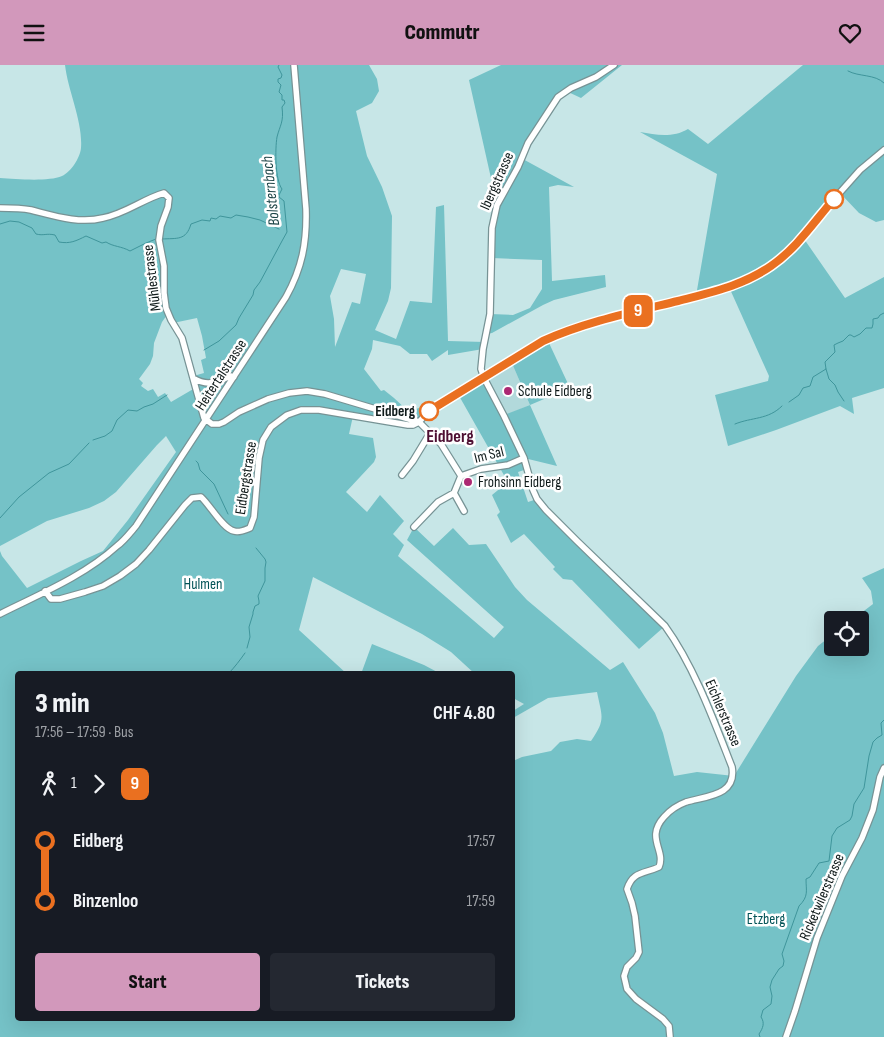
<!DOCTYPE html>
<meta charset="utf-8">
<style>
:root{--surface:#171b24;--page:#242831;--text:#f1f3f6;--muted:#9ea1a6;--accent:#d298bb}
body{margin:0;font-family:"Sofia Sans Condensed",sans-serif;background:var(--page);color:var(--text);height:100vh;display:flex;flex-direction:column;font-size:19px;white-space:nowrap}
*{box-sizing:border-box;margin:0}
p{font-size:16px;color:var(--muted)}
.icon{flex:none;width:28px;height:28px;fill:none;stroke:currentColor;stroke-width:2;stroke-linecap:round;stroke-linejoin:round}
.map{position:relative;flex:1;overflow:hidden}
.side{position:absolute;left:15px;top:606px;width:500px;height:350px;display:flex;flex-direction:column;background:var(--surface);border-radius:5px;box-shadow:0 5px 20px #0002}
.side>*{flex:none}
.badge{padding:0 10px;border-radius:8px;font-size:18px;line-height:32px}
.buttons{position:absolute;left:824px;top:546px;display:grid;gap:10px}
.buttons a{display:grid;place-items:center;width:45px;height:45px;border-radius:5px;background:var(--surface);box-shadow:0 5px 20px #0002;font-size:25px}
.map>.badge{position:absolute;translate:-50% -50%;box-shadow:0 0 0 2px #fff}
.legs{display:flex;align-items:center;gap:8px;height:55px;padding:0 20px;font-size:16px}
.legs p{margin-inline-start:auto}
.headline{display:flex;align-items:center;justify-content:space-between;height:85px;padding:0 20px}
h1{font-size:28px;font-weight:800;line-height:38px}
.button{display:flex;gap:10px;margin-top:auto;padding:10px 20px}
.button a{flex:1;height:58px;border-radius:5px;background:var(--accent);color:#111;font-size:20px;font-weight:800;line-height:58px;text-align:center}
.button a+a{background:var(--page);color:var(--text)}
ul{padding:0 20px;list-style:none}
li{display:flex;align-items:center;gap:18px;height:60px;font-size:19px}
li i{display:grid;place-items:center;width:8px;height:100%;margin:0 6px;background:currentColor}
li i::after{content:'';width:12px;height:12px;margin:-6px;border:4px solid;border-radius:50%;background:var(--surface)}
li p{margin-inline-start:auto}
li:first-child i{background:linear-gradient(#0000 50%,currentColor 0)}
li:last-child i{background:linear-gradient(currentColor 50%,#0000 0)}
header{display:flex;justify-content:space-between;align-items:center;height:65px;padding:0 20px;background:var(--accent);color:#111;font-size:22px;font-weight:800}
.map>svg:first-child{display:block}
</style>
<header><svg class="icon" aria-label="menu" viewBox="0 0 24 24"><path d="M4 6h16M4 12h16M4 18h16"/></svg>Commutr<svg class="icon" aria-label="heart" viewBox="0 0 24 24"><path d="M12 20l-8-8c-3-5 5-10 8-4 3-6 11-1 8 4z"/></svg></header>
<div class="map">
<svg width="884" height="972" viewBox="0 0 884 972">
<rect width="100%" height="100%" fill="#c7e6e7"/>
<path fill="#b2d9db" d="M511,296L530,340L504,351L484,313Z"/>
<path fill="#75c2c7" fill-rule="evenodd" d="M65,0H369L377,14L379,26L372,38L356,46L367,91L382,122L392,151L391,223L388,236L375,265L396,274L410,236L432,238L436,142L444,140L448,276L485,277L483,284L448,290V285L432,296L427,289H410L400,281L373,275L372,284L364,304L381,326L384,325L394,333L408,346L423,342L428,348L413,360L353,351L349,369L373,373L376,392L374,397L346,427L367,447L380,430L404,456L393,469L404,480L398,491L494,573L504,562L407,475L414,462L434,481L453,463L469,480L486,479L515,522L527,535L610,605L623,597L655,648L663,668L674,711L697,707L734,711L796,611L818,581L832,570V582H860V555H852L873,539L871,526L862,513L884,503V972H0V486L2,491L27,523L81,496L103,486L128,455L176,387L166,371L157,380L116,427L104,436L89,443L47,456L0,481V113C16,114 48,117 62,111C71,107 80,93 81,83C83,57 68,26 65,0ZM341,204L366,209L360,239L352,237L335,282L334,254L330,231ZM167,250L173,258L197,253L202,271L206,293L201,295L204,308L197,310L193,313L195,323L171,337L165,328L158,332L153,324L148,326L141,321L143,318L139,314L150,299L153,291L154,278L162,257ZM313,512L422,569L451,587L475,609H512L513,633L524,639L513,646V653L548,633L597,627C602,652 606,654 591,676L577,674L560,677L551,686L522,692L513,696L512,954H18V609H347L299,565Z
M501,0H622L581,33L566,26L558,32L521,93L574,122L558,120L549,122L552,216L605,210L606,222L554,235L543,240L492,268L486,269L490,249L513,250L530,243L542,224V195L492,193L497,140L469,15Z
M803,0H884V155L876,157L859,148L840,128L802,171L845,233L884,212V323L852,333L854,349L840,341L776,365L728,381L715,330L768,316L769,311L729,222L696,231L717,109L640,67C656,70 673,73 688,64L708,79Z
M600,256L602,260L549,278L570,323L530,340L557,401L524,393L527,404L518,407L528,437L537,434L665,561L639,584L572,515L563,514L553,504L555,502L524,469L511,478L497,450L500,447L492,430L503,421L499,416L505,412L458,329L484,313L504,350L530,340L511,296L543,276Z
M372,579L424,600L441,609H361Z"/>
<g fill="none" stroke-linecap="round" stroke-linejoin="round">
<path stroke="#3f959b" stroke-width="1" d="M848,6C859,12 875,9 884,18
M0,159L10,156L19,157L32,163L36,169C44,171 46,168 55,170L59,177C70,179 76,176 86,171L102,178L106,177C114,182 121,181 130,186L146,178L156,174
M162,174C177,173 186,176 191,159L202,155L210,156L211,153L216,154L220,151L231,153L236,150L248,152L260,155L279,164
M204,285L219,276L236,260L239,253L253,230L254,225L260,217L282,176L287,167L284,136L279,132V130L282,124C275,115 275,84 277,72C280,60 284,57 282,42L285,38L284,35H282V30L279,27L281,20L278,17V14L281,13L282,10L278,2L279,0
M826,304L829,314L835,320L838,327L844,336
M789,337L799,330L803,323L810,321L813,312L826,304L825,297L835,287L834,280L838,278L843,276L849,270H851L854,272L860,269L866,263H872L873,259V254L878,253L880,250L884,248
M735,359C752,352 768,355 782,341
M93,375L105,371L112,366L117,355L128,345L137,346L144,342L153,339L167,330
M196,396L198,398L200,405L214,419L228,449
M0,453L19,432L49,408L69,399L89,378
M247,583L250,572L249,562L253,549V547L255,541L259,539V536L258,531L265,516V503L266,497L265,494L256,483
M228,609C235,602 240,595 245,588
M760,972L759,969C763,963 765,958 761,952L763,945L771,939L772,931L770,922L772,915L779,904L783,901L784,896L782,889L799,841C809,831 806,826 806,814L810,812L819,798L829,796L832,771L837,763L850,755L852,751L854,739L864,723L869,691L873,677L877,673L882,670L881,658L884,655"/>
<g stroke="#779395" stroke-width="8">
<path id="minor" d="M614,0L596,12L571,23L558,32L528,78L518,102L497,140L492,163L490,249L483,284L481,304L484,313L504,351L524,393L533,425L537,434L546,445L577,476L665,561C694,601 714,656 732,702C737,731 706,731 686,737C678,740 670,745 664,752C645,773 666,785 659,802C644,809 633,806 627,824L632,838L635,851L639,887L636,893L627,902L624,911L627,924L636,934L663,954L669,961L670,972
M0,143C10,143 21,143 31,145C55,151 79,159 103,153C125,149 143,134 164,128L169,133L168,142L161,161L159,175L164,201V228L166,243L171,255L182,273L193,313C208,322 216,317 231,311L234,312
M193,313L204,353L212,359H219L224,357L239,347L268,334L289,328L307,326L325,329L419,357L441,379L461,411
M402,410L413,396L430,368
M461,411L481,404L508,400L524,393
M461,411L454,428L464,446
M414,462L438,437L454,428
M45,526L51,534H60L85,527L103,521L120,511L136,499L149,485L185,440L192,433L201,432C210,440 223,464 234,466C239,468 245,465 250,463L254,452L259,393L263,375L271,362L287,350L301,345H319L408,360H413L419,357L429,346L434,342L458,329L543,276L563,267L606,255L729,222L756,211L773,199L788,186L860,105L884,85
M0,549C40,529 84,511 117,481C124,476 130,468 136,461L286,232C302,203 307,178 306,144L294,0
M786,972L795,946L817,873L842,811L862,773L873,745L880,712L884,703"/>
</g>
<use href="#minor" stroke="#fff" stroke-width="5.5"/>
</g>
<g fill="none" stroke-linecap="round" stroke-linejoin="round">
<g stroke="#fff" stroke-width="11">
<path id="line-1" d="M429,346L543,276C585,257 633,247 678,236C712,227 742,221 771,201C796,184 814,157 834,134"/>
</g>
<use href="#line-1" stroke="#ea7020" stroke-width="8"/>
</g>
<g fill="#fff" stroke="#ea7020" stroke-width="2.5">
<circle cx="834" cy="134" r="9"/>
<circle cx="429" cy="346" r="9"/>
</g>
<g fill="#ac2973" stroke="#fff" stroke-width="2">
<circle cx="508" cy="326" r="5"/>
<circle cx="468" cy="417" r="5"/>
</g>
<g text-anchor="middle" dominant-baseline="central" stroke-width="5" stroke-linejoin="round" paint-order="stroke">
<g font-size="15" fill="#0f1a1a" stroke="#fff">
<text transform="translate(497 116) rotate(-66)">Ibergstrasse</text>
<text transform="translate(152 213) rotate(-97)">Mühlestrasse</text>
<text transform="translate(221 310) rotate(-57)">Heitertalstrasse</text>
<text transform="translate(489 390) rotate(-14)">Im Sal</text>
<text transform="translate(246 413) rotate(-81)">Eidbergstrasse</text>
<text transform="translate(723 648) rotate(67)">Eichlerstrasse</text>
<text transform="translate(822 832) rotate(-67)">Ricketwilerstrasse</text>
</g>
<g font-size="15" fill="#0f1a1a" stroke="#fff" text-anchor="start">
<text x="518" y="326">Schule Eidberg</text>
<text x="478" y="417">Frohsinn Eidberg</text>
</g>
<g font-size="15" font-weight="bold" fill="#0f1a1a" stroke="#fff" text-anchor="end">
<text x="415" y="346">Eidberg</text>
</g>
<g font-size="15" fill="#035357" stroke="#fff">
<text x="203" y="519">Hulmen</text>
<text x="766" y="854">Etzberg</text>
</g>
<g font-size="16" font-style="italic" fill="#1d4547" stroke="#fff">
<text transform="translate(271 126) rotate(-96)">Bolsternbach</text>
</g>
<g font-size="18" font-weight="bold" fill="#4e0f32" stroke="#fff">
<text x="450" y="371">Eidberg</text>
</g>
</g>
</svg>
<div class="buttons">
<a><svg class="icon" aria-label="locate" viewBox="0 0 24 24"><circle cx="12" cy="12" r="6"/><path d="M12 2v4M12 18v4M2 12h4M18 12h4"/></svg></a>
</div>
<b class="badge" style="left:638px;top:246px;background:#ea7020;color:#fff">9</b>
<section class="side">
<div class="headline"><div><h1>3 min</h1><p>17:56 – 17:59 · Bus</p></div><b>CHF 4.80</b></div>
<div class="legs"><svg class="icon" aria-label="walk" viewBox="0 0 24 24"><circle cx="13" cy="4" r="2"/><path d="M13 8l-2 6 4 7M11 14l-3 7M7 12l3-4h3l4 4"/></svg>1<svg class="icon" aria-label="forward" viewBox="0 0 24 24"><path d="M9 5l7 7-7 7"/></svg><b class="badge" style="background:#ea7020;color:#fff">9</b></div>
<ul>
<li><i style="color:#ea7020"></i><b>Eidberg</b><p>17:57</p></li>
<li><i style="color:#ea7020"></i><b>Binzenloo</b><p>17:59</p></li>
</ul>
<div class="button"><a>Start</a><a>Tickets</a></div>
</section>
</div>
